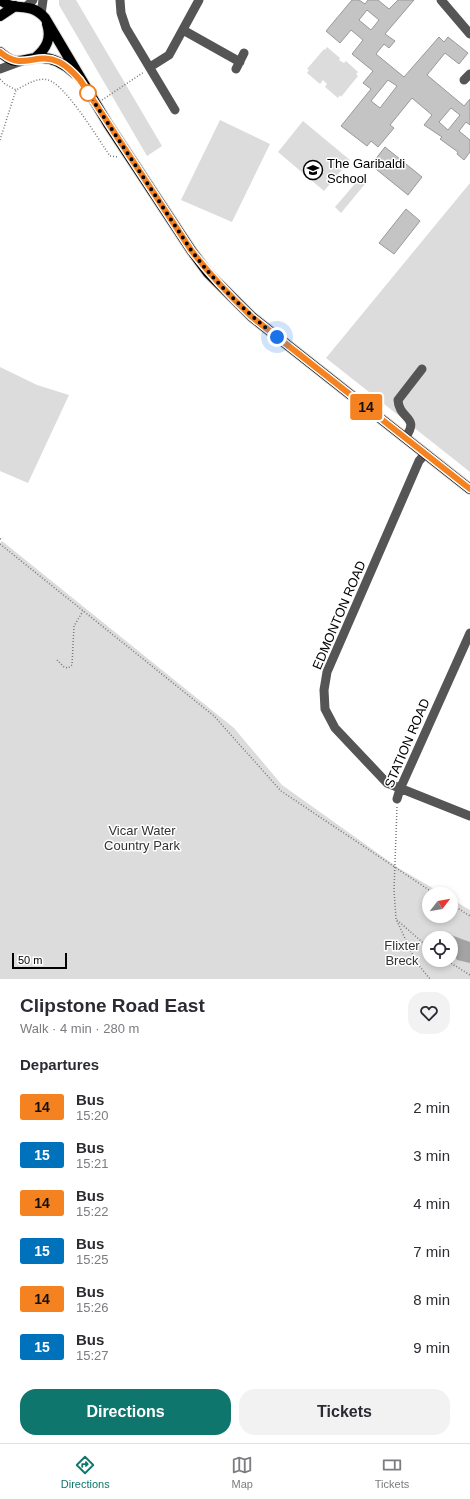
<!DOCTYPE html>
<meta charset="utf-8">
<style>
:root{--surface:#fff;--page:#f2f2f3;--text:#2b2b33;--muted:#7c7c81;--line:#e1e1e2;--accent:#0f766e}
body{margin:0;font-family:Arial,sans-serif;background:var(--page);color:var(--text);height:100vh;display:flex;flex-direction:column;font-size:15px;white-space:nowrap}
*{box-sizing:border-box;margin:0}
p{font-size:13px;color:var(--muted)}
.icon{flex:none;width:22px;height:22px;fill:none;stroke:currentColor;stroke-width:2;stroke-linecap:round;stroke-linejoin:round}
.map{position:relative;height:979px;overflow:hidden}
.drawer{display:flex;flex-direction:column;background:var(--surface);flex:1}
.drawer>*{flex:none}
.badge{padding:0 8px;border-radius:3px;font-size:14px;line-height:26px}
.needle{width:26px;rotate:59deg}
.tools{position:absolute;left:422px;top:887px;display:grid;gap:8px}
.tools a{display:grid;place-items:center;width:36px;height:36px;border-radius:50%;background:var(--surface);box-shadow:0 2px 6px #0003;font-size:20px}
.scale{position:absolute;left:12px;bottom:10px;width:55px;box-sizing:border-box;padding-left:4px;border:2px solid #000;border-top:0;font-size:11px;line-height:14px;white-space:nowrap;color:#000;-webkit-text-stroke:3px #fff;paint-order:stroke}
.you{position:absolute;width:20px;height:20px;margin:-10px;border:3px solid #fff;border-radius:50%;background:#1a73e8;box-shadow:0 0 0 6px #1a73e833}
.map>.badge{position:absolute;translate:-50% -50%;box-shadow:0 0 0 2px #fff}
h2{padding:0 20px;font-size:15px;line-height:36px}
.round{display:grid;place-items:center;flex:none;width:42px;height:42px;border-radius:16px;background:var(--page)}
.overview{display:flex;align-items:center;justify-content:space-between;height:68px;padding:0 20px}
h1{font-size:19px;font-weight:700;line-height:30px}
.button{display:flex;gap:8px;margin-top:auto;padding:8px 20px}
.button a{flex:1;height:46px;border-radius:16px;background:var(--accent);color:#fff;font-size:16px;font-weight:700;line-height:46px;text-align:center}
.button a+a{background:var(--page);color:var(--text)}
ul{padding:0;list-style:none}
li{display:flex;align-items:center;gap:12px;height:48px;padding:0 20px}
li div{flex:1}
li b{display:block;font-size:15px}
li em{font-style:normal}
li .badge{min-width:44px;font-weight:700;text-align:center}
.tabs{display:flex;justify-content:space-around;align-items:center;height:56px;border-top:1px solid var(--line);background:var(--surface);font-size:11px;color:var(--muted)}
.tabs a{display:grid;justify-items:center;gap:2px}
.tabs .on{color:var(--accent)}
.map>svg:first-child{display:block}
</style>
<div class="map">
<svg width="470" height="979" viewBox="0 0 470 979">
<rect width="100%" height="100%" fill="#fff"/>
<path fill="#dcdcdc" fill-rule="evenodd" d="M59,0H76L162,146L147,156L59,5Z
M327,47L340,58L339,60L344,63L346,61L358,72L356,74L358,76L341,97L340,95L338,98L325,87L327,84L323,80L320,84L307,73L309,70L307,69L324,49L325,50Z
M220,120L270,144L232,222L181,200Z
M303,121L350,160L324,191L278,152Z
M359,179L365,184L341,213L335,207Z
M470,183V472L326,358Z
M0,367L37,385L69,395L28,483L0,471Z
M2,541L234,728L282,785L400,869L443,894H429V916H451V899L470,910V979H0V543ZM429,938H451V960H429Z"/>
<path fill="#a3a3a3" d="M440,931L470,942V963L457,960L451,950V938H444Z"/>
<path fill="#c4c4c4" stroke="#999" fill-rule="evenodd" d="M352,0H359L365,4L368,0H378L389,9L398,0H414L385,34L395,41L389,48L384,44L376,54L404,77L439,37L444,42L448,37L468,53L459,64L445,53L427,75L464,106L470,99V125L466,122L459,131L470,140V152L464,160L457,154L458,152L440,139L442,137L424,125L432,115L412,98L390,125L394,128L378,147L371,141L367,146L341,126L371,89L363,83L373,71L352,54L363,40L351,30L340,43L326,31ZM367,10L379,20L371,30L359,20ZM388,80L397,86L380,108L371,101ZM451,108L460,115L448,130L439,122Z
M385,147L422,177L408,195L371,165Z
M406,209L420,221L394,254L379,243Z"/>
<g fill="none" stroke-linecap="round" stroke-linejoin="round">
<g stroke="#dbdbdb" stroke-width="12">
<path id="major" d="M1,0C15,13 29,0 45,18L108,124L191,250L208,273L252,317L470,489
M0,16L15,6
M0,52C15,65 17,61 35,58C50,56 64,63 75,74
M35,58C46,49 52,39 47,24"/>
</g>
<path stroke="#777" stroke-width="1.5" stroke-dasharray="1 2" stroke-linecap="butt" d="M0,79L5,84L16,90
M102,100L144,72
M0,140L16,90C26,85 37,77 48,80C65,84 99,140 110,156L119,157
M0,539L3,538
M0,544L214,716L281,791L435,894
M57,660L64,667L68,668L72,665L74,626L83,611
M397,807L394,890L396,919L416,962L430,979
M451,904L470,916
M397,920L429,948
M446,960L470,975"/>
<path stroke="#555" stroke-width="9" d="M120,0L121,13L126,28L175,110
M441,0L470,34
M27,6L33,0
M41,14L43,0
M183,30L240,62
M150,67L169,55L199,0
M0,69L19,62
M236,69L244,53
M464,80L470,74
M405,438C421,416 399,420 398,400L422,369
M425,454L419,461L327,672L324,690L325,709L335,728L387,783L470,816
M397,799L400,789L470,633"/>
<use href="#major" stroke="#000" stroke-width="10"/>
</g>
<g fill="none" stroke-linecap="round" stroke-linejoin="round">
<g stroke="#fff" stroke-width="9">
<path id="line" d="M0,52C23,72 35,51 59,62C67,66 74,73 80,80L191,250C210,275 230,296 252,317L470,489"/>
</g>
<use href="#line" stroke="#f58220" stroke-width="6"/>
<path stroke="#000" stroke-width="4" stroke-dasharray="0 7.2" d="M88,93L191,250C216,284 245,311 277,337"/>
</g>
<defs>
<g id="school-ring" transform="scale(1)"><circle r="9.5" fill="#fff" stroke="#000" stroke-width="1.5"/><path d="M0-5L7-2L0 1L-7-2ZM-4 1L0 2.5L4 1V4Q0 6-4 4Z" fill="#000"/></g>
</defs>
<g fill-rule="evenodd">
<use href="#school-ring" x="313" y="170"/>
</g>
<circle fill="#fff" stroke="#f58220" stroke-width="2" cx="88" cy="93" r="8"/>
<g text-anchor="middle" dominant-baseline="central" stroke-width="3" stroke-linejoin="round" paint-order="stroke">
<g font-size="13" fill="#000" stroke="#fff" text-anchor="start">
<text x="327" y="163">The Garibaldi<tspan x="327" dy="15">School</tspan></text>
</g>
<g font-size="13" fill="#000" stroke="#fff">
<text transform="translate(339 615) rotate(-67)">EDMONTON ROAD</text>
<text transform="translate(407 743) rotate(-67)">STATION ROAD</text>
</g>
<g font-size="13" fill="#333" stroke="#fff">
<text x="142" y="830">Vicar Water<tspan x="142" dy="15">Country Park</tspan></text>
<text x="402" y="945">Flixter<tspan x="402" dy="15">Breck</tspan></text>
</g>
</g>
</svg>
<div class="tools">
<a><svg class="needle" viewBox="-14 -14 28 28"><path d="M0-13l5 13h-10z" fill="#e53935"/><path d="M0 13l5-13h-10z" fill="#7c7c81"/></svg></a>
<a><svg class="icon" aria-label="locate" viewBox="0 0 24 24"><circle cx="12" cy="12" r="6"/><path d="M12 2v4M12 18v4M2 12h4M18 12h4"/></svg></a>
</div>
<div class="scale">50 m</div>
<div class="you" style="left:277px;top:337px"></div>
<b class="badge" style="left:366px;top:407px;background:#f58220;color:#111">14</b>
</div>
<section class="drawer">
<div class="overview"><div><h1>Clipstone Road East</h1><p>Walk · 4 min · 280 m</p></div><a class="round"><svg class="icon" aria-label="heart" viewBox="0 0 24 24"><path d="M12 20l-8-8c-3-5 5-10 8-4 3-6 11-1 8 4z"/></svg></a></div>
<h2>Departures</h2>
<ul>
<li><span class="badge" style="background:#f58220;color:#111">14</span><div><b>Bus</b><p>15:20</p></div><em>2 min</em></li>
<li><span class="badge" style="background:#0072bc;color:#fff">15</span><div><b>Bus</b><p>15:21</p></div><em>3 min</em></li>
<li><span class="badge" style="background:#f58220;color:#111">14</span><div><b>Bus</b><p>15:22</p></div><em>4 min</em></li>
<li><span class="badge" style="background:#0072bc;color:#fff">15</span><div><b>Bus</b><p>15:25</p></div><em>7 min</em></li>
<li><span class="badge" style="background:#f58220;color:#111">14</span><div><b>Bus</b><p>15:26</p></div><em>8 min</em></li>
<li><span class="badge" style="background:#0072bc;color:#fff">15</span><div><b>Bus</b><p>15:27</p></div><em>9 min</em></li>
</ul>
<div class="button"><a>Directions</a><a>Tickets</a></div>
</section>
<nav class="tabs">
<a class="on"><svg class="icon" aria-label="directions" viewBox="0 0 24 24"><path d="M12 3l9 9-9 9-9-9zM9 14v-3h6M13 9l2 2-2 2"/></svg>Directions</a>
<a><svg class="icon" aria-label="map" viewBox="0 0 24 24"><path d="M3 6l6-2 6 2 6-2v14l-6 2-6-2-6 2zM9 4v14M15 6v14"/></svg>Map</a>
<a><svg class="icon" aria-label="tickets" viewBox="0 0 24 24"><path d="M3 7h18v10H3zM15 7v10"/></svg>Tickets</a>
</nav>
